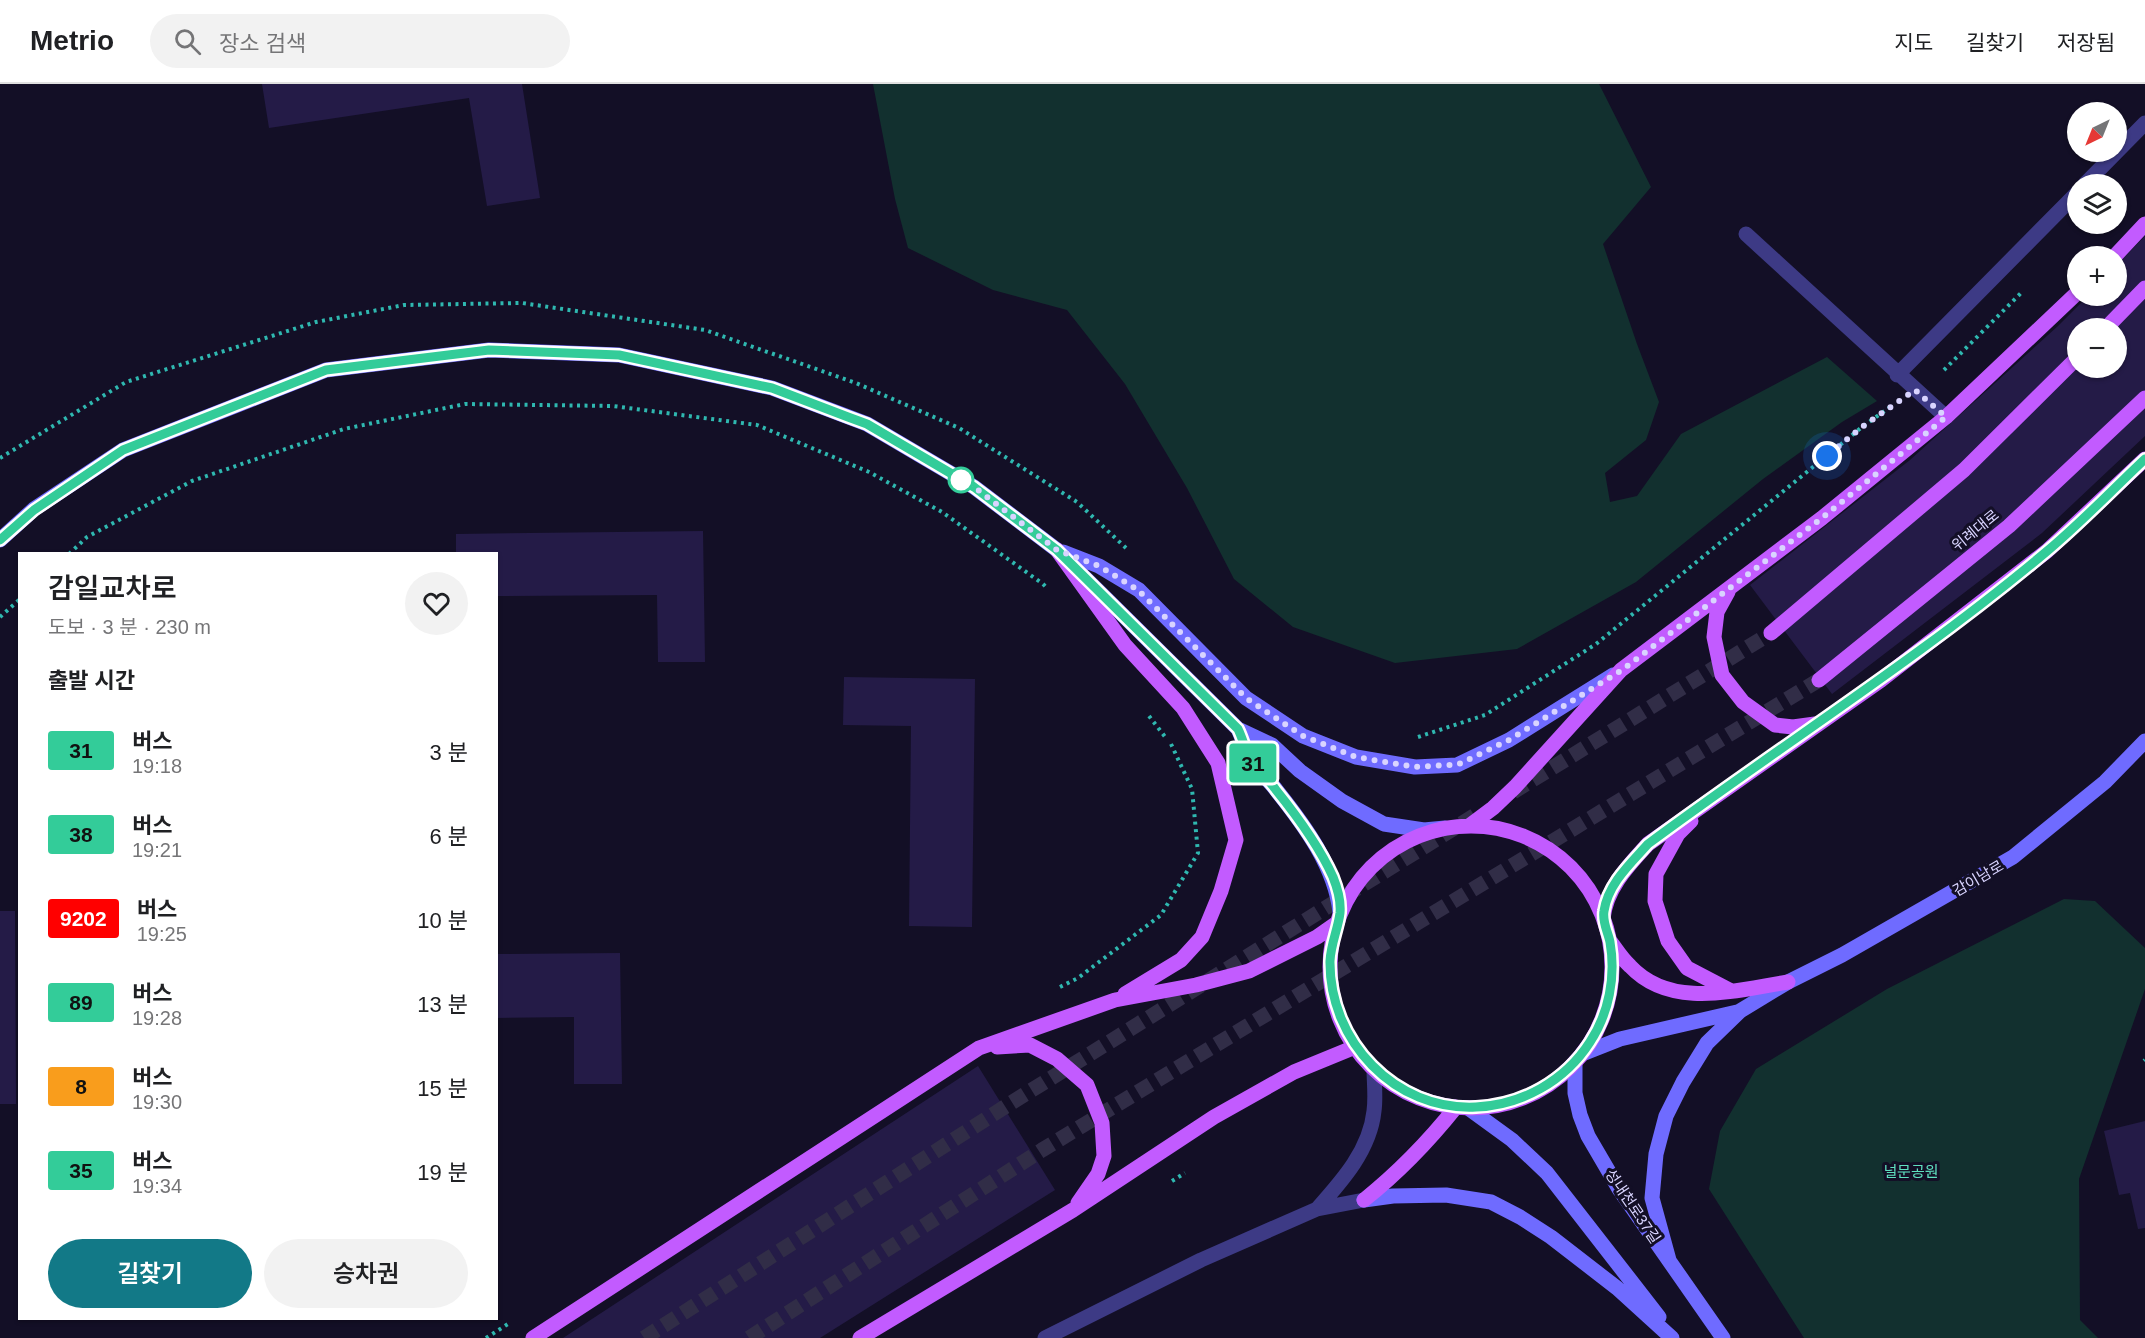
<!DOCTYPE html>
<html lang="ko">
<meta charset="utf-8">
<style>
:root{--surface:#fff;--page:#f2f2f2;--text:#202124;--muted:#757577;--line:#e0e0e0;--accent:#127987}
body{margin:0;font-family:Helvetica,"Noto Sans KR",sans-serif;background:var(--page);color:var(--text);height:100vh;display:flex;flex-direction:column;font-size:22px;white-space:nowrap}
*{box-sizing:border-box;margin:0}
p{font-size:20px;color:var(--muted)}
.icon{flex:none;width:33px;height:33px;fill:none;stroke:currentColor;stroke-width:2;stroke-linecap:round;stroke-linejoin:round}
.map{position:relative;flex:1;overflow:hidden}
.panel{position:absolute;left:18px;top:468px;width:480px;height:768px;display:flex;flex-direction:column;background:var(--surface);border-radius:0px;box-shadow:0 2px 4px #0004}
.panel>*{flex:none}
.badge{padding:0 12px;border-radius:4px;font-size:21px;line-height:39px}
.needle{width:39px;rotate:223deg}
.buttons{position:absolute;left:2067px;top:18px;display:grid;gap:12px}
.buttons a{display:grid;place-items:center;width:60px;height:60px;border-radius:50%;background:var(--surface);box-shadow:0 2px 4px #0004;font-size:30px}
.you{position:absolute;width:30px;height:30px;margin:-15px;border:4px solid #fff;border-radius:50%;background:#1a73e8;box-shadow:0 0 0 9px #1a73e833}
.map>.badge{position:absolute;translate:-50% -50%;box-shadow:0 0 0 3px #fff}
h2{padding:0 30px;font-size:22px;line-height:54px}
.round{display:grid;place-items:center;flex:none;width:63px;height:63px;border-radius:32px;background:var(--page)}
.head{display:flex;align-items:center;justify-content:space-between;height:102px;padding:0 30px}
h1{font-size:28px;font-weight:600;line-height:45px}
.button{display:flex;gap:12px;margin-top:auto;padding:12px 30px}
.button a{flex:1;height:69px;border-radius:36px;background:var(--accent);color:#fff;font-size:24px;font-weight:600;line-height:69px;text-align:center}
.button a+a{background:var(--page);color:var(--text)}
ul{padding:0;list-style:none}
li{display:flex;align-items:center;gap:18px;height:84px;padding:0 30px}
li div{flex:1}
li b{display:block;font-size:22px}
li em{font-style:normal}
li .badge{min-width:66px;font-weight:700;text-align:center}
header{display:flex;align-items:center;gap:36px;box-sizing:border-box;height:84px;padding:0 30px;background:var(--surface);border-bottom:2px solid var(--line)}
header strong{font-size:28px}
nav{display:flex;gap:33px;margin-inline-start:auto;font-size:21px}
.search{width:420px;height:54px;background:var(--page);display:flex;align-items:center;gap:15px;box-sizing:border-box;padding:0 21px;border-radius:33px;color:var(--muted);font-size:22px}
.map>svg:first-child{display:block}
</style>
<header>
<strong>Metrio</strong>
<div class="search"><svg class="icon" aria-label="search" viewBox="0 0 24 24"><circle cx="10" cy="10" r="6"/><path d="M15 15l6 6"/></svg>장소 검색</div>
<nav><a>지도</a><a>길찾기</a><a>저장됨</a></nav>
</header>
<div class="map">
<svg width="2145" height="1254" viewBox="0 0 2145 1254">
<rect width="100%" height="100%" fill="#130f26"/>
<path fill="#12302f" d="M873,0H1599L1651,103L1603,160L1637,260L1659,318L1646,356L1605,389L1610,418L1637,412L1681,350L1827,273L1877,317L1842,338L1763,395L1636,498L1517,565L1395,579L1293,543L1234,495L1187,404L1125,300L1067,226L993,206L908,164L895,115Z
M2064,815L2095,817L2145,864V905L2079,1095L2080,1236L2098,1254H1804L1709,1105L1720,1047L1756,985L1887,905Z"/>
<path fill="#241b47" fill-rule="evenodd" d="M262,0H522L540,114L487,122L469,14L269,44Z
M2145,152V352L2042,449L1832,610L1750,501L1910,376L2058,242L2088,212H2116V182ZM2078,244H2116V284H2078Z
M703,447L705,578H658L657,511L496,512V470H456V450Z
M844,593L975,595L972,843L909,842L911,642L843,641Z
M0,827H15L16,1020H0Z
M620,869L622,1000H574V933L496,934V870Z
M978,982L1055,1106L820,1254H563Z
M2145,1037V1144L2138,1145L2130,1109L2119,1111L2104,1047Z"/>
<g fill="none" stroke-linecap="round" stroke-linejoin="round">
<path stroke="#312d47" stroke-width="15" stroke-dasharray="15 8" stroke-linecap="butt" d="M1513,708L1771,549
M644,1254L1011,1019L1477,730
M749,1254L1042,1066L1819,596"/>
<path stroke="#2fb8b0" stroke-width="4" stroke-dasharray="3 4.5" stroke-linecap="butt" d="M1944,286L2021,209
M0,374L126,298L316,238L404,221L522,219L705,246L856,299L959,344L1077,418L1126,464
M69,470L87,453L192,397L344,345L465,320L613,322L757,341L869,388L942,428L1043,500L1047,504
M0,533L20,515
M1149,632L1166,654
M1418,653L1485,631L1596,560L1862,343L1893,321
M1060,903L1078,894L1161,831L1198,769L1192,705L1171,660
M2144,977L2145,976
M1172,1097L1185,1089
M486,1254L508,1240"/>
<path stroke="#3d3a85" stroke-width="15" d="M2085,100L2145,39
M1746,150L1946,333
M1897,291L2078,108
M1317,1125C1342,1097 1370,1066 1374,1027C1376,1013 1374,998 1374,985
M1045,1254L1201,1176L1317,1125L1364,1116"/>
<path stroke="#6f6bff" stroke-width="15" d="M0,456L34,425L123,366L326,286L489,266L619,271L772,304L867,340L974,403L1057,466L1238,645L1272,661L1300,687L1342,717L1384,740L1424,746L1445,744
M1063,468L1099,482L1139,506L1246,614L1303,652L1356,673L1415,683L1457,681L1509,656L1613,591
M1238,645C1243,655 1246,669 1253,679C1260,689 1270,697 1277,707C1305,742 1335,783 1340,828
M1582,970L1620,955L1737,928
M1575,978V1009L1580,1031L1588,1052L1619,1105L1723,1254
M1468,1024L1512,1056L1547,1089L1659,1233
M1364,1116L1393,1112L1446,1111L1491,1118L1520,1133L1551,1153L1617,1204L1672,1254
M1669,1176L1652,1114L1656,1070L1666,1032L1683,998L1707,959L1740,927L1788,898L1842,871L2013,773L2105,698L2145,657"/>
<path stroke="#c25bff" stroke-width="15" d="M2115,172L2145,140
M2106,244L2145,204
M1057,466L1125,561L1183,624L1218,679L1236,756L1221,807L1202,853L1181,876L1125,910
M1728,508L1717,528L1714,553L1722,591L1743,618L1775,641L1793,643L1815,640
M1771,549L1964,386L2078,273
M1819,596L2009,442L2145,314
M1691,737L1678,750L1656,790L1655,817L1668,857L1687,884L1731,907
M1469,742L1493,724L1515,703L1621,586L1822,434L1946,333L2078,208
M1330 883a141 141 0 1 1 282 0a141 141 0 1 1-282 0Z
M1603,834C1607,803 1628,782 1648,760L1881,596L2047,467L2145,375
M1610,857C1616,865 1622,875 1630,882C1671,926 1736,906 1788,898
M997,963L1030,961L1057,975L1087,1001L1102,1039L1104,1072L1098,1090L1078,1119
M1364,1116C1399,1088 1428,1058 1456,1023
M533,1254L979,964L1115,916L1196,901L1249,887L1317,853L1337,839
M860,1254L1073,1126L1214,1033L1294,988L1355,963"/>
</g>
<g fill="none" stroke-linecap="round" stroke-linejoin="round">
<g stroke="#fff" stroke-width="14">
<path id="line" d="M0,456L34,426L123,366L326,286L489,266L619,271L772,304L848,333L867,340L974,403L1057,466L1238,645C1243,655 1246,669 1252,678C1259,688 1269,696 1276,706C1297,732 1319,762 1333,793C1337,803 1341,818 1340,829C1338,845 1331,859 1330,877C1329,957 1395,1027 1476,1023C1522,1021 1565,997 1590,958C1609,929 1616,893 1610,858C1608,848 1602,838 1604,827C1608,800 1630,780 1648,760C1780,662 1920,574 2046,468C2081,439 2112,406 2145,375"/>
</g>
<use href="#line" stroke="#3c9" stroke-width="9"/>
<path stroke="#d9d4ff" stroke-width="6" stroke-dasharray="0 10.8" d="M961,396L956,393L974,403L1057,466L1099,482L1138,506L1246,614L1303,652L1356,673L1415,683L1447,681H1457L1509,656L1622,586L1822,434L1946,333L1915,306L1862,343L1827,372"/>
</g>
<circle fill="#fff" stroke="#3c9" stroke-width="3" cx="961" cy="396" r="12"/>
<g text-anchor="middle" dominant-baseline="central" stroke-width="6" stroke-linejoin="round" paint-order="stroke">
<g font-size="15" fill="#d9d4ff" stroke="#130f26">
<text transform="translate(1975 446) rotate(-39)">위례대로</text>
<text transform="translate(1978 794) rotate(-30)">감이남로</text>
<text transform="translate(1633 1122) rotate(56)">성내천로37길</text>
</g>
<g font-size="15" fill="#5fe0c0" stroke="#130f26">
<text x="1911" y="1087">널문공원</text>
</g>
</g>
</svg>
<div class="buttons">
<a><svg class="needle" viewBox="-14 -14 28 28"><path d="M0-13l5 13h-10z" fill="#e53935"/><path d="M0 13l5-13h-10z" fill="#757577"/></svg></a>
<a><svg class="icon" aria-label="layers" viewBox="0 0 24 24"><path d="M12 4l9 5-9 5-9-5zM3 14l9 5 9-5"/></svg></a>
<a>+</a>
<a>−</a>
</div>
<div class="you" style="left:1827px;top:372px"></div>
<b class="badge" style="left:1253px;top:679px;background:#3c9;color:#111">31</b>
<section class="panel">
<div class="head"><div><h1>감일교차로</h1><p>도보 · 3 분 · 230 m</p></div><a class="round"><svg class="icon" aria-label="heart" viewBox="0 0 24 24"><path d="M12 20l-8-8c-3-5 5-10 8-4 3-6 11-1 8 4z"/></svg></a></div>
<h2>출발 시간</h2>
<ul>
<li><span class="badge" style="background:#3c9;color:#111">31</span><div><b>버스</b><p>19:18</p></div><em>3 분</em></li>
<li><span class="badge" style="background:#3c9;color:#111">38</span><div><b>버스</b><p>19:21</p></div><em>6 분</em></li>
<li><span class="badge" style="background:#f00;color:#fff">9202</span><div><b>버스</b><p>19:25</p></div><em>10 분</em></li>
<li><span class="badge" style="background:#3c9;color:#111">89</span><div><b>버스</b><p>19:28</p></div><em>13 분</em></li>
<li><span class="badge" style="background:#f99d1c;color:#111">8</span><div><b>버스</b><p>19:30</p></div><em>15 분</em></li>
<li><span class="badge" style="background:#3c9;color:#111">35</span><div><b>버스</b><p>19:34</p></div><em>19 분</em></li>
</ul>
<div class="button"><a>길찾기</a><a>승차권</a></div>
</section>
</div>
